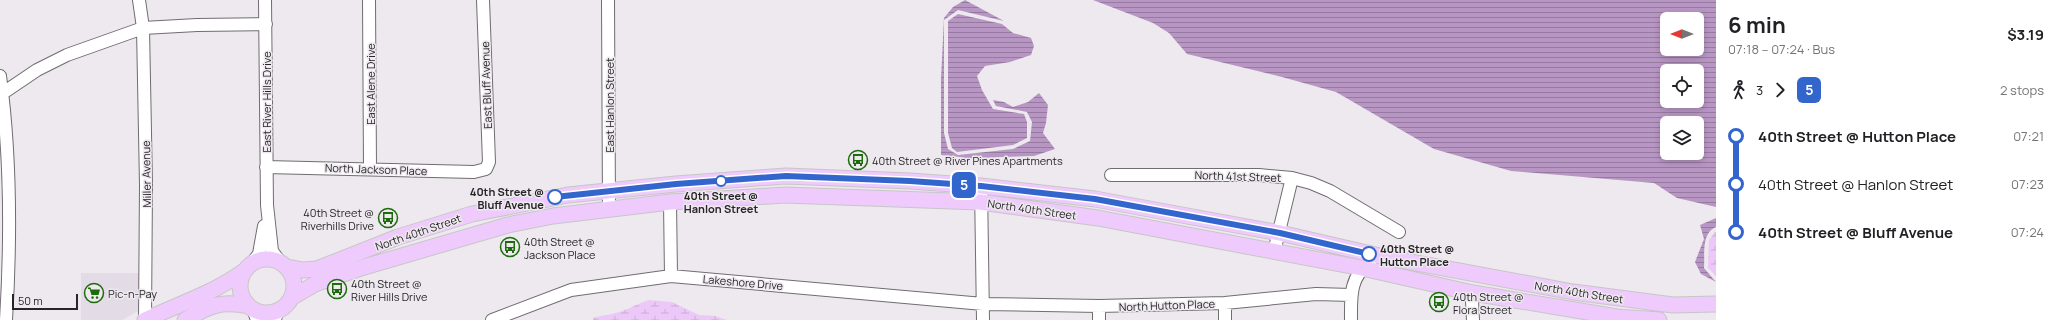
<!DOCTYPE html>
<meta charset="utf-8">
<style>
:root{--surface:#fff;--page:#f2f2f2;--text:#202124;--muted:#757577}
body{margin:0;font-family:Manrope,sans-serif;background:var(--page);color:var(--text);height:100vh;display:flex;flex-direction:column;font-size:15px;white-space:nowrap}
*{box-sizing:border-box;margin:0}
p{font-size:13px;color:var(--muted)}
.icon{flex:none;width:22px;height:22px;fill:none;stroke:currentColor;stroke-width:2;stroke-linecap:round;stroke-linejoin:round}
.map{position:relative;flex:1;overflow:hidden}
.panel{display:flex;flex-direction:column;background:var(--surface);width:340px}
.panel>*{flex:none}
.badge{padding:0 8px;border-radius:6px;font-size:14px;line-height:26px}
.needle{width:26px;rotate:270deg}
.fabs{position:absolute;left:1660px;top:12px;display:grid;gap:8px}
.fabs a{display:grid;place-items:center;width:44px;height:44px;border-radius:6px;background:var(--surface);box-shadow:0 2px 6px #0003;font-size:20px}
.scale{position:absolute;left:12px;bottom:10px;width:66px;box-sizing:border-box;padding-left:4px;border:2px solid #272527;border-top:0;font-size:11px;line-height:14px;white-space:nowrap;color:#272527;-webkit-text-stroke:3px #ede9ee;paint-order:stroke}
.map>.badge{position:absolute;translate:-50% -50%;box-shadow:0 0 0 2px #fff}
.legs{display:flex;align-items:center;gap:6px;height:44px;padding:0 12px;font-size:13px}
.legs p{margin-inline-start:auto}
.headline{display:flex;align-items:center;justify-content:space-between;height:68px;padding:0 12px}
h1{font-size:22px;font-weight:700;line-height:30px}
ul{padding:0 12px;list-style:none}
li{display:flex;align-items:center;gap:14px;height:48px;font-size:15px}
li i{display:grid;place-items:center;width:6px;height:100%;margin:0 5px;background:currentColor}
li i::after{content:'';width:10px;height:10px;margin:-5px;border:3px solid;border-radius:50%;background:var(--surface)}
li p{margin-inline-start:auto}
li:first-child i{background:linear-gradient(#0000 50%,currentColor 0)}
li:last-child i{background:linear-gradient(currentColor 50%,#0000 0)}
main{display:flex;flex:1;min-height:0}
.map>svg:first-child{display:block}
</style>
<main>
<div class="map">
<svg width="1716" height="320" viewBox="0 0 1716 320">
<defs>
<pattern id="wetland-marsh" width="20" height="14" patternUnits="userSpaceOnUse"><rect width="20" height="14" fill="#ecc8f9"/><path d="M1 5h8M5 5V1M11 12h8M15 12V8" fill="none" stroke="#caacd5"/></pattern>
<pattern id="water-rules" width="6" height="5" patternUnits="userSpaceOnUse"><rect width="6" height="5" fill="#b896c4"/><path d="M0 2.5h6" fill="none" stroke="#967a9f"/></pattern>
</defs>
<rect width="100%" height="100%" fill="#ede9ee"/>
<path fill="#e3dbe6" d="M81,273H140L138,311L122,320H81Z"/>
<path fill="url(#wetland-marsh)" d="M1715,232H1716V276L1708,268L1709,240Z
M649,300L672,302L699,315L715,316L727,320H593V318C602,315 612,315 622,311C631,308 639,303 649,300Z"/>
<path fill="url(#water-rules)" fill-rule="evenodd" d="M965,0L1004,21L958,10L944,20V133L948,149L958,155L1013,149L1030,141L1032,122L1027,112L996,106L993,100L1004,102L1013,107L1028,102L1039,93L1048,105L1046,123L1043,133L1055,149L1034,156L969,158L941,155V79L944,18L953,7Z
M1093,0H1716V207L1677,198L1654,183L1511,171L1434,149L1336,92L1282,77L1187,54L1169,33L1153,23ZM1667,19H1697V49H1667ZM1667,71H1697V101H1667ZM1667,123H1697V153H1667Z
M958,14L1002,24L1013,33L1031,38L1034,46L1031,55L1010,62L985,66L977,76L982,90L993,109L1024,114L1027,122V138L1013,145L957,152L952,148L948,133V21Z
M1716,218V227C1701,233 1705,255 1704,268L1716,282L1701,274L1695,262L1704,239L1700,225Z"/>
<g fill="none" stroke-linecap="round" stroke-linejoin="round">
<g stroke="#706d71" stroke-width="14">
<path id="minor" d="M139,0L143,28L146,185L145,320
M265,0L267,205L272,251L280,262
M369,0L370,168
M608,0L609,209
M0,76C11,157 11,238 6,320
M0,95L37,70L67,55L143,28L197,25L266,24
M266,167L474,172L486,169L489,162L483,0
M1111,175H1259L1292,178L1311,183L1330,191L1399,232
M981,186L983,320
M670,202L671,276
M1274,252L1292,178
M252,263L259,254L264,226
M1473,293L1472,301L1473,320
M1225,303V320
M1099,306V320
M253,309L257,320
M275,320L277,311
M492,320L571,290L671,276L983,304L1099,306L1225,303L1316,294L1351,295
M1351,320C1351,300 1349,275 1370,264"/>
</g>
<g stroke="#c7c6c7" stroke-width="17">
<path id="major" d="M240 286a27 27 0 1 1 54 0a27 27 0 1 1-54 0Z
M287,267L303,270L317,269L398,237L472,214L568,195L676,184L786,176L910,181L981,186L1095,199L1280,233L1384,257L1573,292L1673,305L1716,304
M291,298L315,284L364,267L508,225L553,216L670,202L785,195L980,202L1098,218L1362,268L1473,293L1617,317L1659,320
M145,320C179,304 214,293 244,271
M185,320C209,306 220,300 249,306"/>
</g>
<use href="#minor" stroke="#fff" stroke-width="12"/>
<use href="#major" stroke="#efcbfd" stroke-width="15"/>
</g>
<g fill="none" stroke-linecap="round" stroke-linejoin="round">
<g stroke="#fff" stroke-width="9">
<path id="line-1" d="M555,197L676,184L786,176L910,181L981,186L1095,199L1280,233L1369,254"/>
</g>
<use href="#line-1" stroke="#36c" stroke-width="6"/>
</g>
<defs>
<g id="bus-ring" transform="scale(1)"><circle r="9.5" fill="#ede9ee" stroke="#1d6b0c" stroke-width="1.5"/><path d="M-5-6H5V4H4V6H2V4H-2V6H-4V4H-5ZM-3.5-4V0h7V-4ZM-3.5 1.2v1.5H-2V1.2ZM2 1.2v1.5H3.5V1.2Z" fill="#1d6b0c"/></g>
<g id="supermarket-ring" transform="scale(1)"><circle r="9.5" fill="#ede9ee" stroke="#1d6b0c" stroke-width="1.5"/><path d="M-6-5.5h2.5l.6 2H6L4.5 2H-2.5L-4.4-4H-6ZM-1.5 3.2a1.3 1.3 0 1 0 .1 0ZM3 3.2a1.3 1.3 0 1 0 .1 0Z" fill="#1d6b0c"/></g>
</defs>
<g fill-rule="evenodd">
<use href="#bus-ring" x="858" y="160"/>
<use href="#bus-ring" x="388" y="218"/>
<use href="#bus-ring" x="510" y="247"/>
<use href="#bus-ring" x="337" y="289"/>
<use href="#supermarket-ring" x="94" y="293"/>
<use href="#bus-ring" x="1439" y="302"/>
</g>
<g fill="#fff" stroke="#36c" stroke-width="2">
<circle cx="721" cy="181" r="5"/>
<circle cx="555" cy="197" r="7"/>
<circle cx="1369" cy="254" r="7"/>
</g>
<g text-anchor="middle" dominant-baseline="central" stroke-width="3" stroke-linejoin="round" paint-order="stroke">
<g font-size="11" fill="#272527" stroke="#ede9ee">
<text transform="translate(370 84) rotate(-90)">East Alene Drive</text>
<text transform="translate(486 85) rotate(-92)">East Bluff Avenue</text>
<text transform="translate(266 102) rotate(-90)">East River Hills Drive</text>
<text transform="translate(609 105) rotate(-90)">East Hanlon Street</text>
<text transform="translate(376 169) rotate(2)">North Jackson Place</text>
<text transform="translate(146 174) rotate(-91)">Miller Avenue</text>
<text transform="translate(1238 176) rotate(2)">North 41st Street</text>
<text transform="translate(1032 209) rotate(8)">North 40th Street</text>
<text transform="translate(418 232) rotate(-19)">North 40th Street</text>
<text transform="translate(743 282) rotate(5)">Lakeshore Drive</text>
<text transform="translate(1579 292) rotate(9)">North 40th Street</text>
<text transform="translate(1167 305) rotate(-2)">North Hutton Place</text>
</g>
<g font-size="11" fill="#272527" stroke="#ede9ee" text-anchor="start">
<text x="872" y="160">40th Street @ River Pines Apartments</text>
<text x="374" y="212" text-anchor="end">40th Street @<tspan x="374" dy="13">Riverhills Drive</tspan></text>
<text x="524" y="241">40th Street @<tspan x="524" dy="13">Jackson Place</tspan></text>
<text x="351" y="283">40th Street @<tspan x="351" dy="13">River Hills Drive</tspan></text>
<text x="108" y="293">Pic-n-Pay</text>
<text x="1453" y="296">40th Street @<tspan x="1453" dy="13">Flora Street</tspan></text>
</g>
<g font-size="11" font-weight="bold" fill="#272527" stroke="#ede9ee" text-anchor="end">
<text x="544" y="191">40th Street @<tspan x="544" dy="13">Bluff Avenue</tspan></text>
<text x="721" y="195" text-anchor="middle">40th Street @<tspan x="721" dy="13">Hanlon Street</tspan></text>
<text x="1380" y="248" text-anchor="start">40th Street @<tspan x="1380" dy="13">Hutton Place</tspan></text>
</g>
</g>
</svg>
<div class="fabs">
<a><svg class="needle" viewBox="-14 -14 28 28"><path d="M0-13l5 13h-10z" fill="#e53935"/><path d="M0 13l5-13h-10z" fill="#757577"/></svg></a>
<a><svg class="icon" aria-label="locate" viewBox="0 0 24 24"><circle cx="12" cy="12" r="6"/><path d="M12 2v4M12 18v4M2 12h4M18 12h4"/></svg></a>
<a><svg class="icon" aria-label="layers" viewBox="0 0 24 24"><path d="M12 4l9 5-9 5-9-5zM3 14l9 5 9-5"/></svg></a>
</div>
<div class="scale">50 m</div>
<b class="badge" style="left:964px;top:185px;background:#36c;color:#fff">5</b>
</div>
<section class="panel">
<div class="headline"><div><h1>6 min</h1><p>07:18 – 07:24 · Bus</p></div><b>$3.19</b></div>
<div class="legs"><svg class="icon" aria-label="walk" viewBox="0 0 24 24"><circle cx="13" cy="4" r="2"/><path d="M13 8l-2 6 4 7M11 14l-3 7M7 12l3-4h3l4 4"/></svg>3<svg class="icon" aria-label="forward" viewBox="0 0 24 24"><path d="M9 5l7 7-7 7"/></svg><b class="badge" style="background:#36c;color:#fff">5</b><p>2 stops</p></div>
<ul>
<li><i style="color:#36c"></i><b>40th Street @ Hutton Place</b><p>07:21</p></li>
<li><i style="color:#36c"></i><span>40th Street @ Hanlon Street</span><p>07:23</p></li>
<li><i style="color:#36c"></i><b>40th Street @ Bluff Avenue</b><p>07:24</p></li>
</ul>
</section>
</main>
